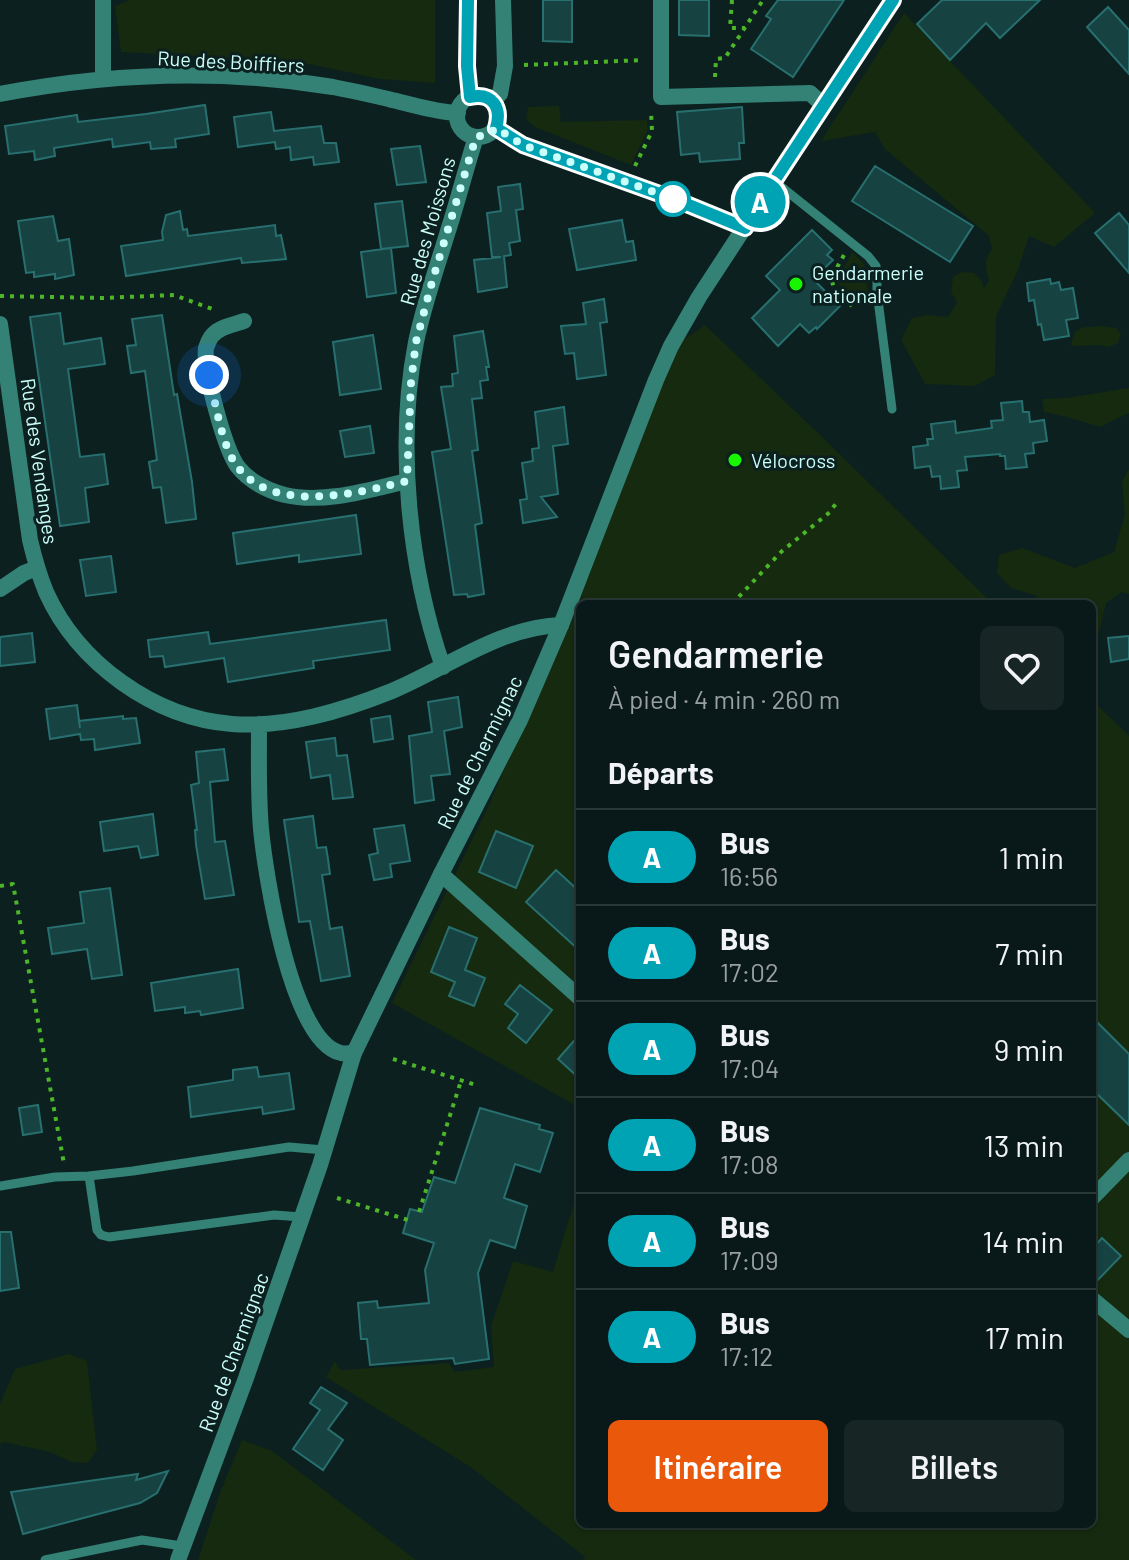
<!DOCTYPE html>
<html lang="fr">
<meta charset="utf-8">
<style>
:root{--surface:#091818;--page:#172525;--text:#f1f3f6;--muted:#99a0a2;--line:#293737;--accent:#ea580c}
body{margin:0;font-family:Barlow,sans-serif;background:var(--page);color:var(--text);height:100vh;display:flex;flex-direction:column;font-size:30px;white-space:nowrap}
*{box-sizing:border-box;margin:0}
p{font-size:26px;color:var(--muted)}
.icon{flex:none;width:44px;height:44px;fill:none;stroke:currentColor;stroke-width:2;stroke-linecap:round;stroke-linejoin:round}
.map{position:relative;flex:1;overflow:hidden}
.panel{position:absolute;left:576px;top:600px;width:520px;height:928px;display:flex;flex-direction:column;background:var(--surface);border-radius:12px;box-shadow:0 2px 6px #0004,0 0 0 2px var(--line)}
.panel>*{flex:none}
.badge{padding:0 16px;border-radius:26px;font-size:28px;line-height:52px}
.you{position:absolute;width:40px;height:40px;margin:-20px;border:6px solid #fff;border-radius:50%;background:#1a73e8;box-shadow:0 0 0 12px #1a73e833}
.map>.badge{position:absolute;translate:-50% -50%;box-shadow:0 0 0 4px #fff}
h2{padding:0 32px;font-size:30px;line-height:72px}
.round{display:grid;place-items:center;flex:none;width:84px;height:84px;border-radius:12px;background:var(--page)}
.headline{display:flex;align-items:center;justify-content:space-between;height:136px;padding:0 32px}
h1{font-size:38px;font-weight:600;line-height:60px}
.action{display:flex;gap:16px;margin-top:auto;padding:16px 32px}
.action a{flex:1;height:92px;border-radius:12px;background:var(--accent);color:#fff;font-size:32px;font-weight:600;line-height:92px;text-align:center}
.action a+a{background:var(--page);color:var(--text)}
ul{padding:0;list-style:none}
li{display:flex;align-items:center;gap:24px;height:96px;padding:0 32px;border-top:2px solid var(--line)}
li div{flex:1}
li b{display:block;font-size:30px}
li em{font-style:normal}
li .badge{min-width:88px;font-weight:700;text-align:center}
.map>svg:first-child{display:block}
</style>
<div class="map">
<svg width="1129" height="1560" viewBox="0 0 1129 1560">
<rect width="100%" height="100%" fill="#0c2020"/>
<path fill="#152a0e" d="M129,0H435V83L380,79L295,61L121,52L115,6Z
M904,13L1095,213L1054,247L1029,236L1018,270L996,316L995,375L975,386L925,384L901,340L912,318L927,315L948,317L957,302L951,292L953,277L962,272L974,273L981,280L984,288L989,280C985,268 984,260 992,249L989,236L885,149L875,132L821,141Z
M559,106L561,122L647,120L648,130L631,165L535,127L526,119L528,107Z
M852,252L864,264L869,299L868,303C854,309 846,292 837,282Z
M705,325L820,435L993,604H580V1108L392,1003L491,801L671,346L691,335Z
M1101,326L1116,328L1121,334L1118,343L1109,347L1098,345L1071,346C1074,324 1083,328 1101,326Z
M1129,388V413L1100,427L1067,417L1044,412L1042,399L1066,398Z
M1129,469V594L1122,592L1106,603L1096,646L1092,647V604H1038L1037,596L1011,588L997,573L999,555L1022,548L1075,568L1114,552L1125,514L1122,482Z
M1092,700L1129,736V1560H584L585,1557L472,1468L326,1377L335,1361L340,1370L449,1363L454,1372L494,1367L491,1326L513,1261L553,1272L580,1183V1524H1092Z
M69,1354L87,1361L97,1450L88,1463L71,1462L50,1452L4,1442L0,1444V1404L15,1369Z
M242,1440L272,1451L416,1560H198L221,1490Z"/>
<path fill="#174242" stroke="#286f6f" stroke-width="2" d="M543,0H572V42L543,41Z
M679,0H709V36L679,35Z
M778,0H844L793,77L751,49L771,19L766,16Z
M942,0H1040L1000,38L986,23L950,60L917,24Z
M1108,7L1129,30V74L1087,27Z
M205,105L209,134L175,139L176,147L151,149L150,142L113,147L112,139L54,148L55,156L35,160L34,151L9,154L5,126L77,115L78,122L146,114Z
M742,107L744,143H739L740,159L700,162L699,153L681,155L677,112Z
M271,112L274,131L321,126L324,143H336L339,162L314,165L313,157L291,160L290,147L276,149L275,142L238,147L234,117Z
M420,146L426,182L397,185L391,149Z
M875,166L973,226L950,262L852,201Z
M520,184L523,209L516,210L520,241L509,243L511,255L504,256L507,287L478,292L474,260L501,257H492L487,213L501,211L498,187Z
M402,201L408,246L381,249L375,204Z
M180,211L183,230L187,229L188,236L275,225L276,236L281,235L286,259L242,263L241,258L126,276L121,246L163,240L162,232L166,215Z
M1119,213L1129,225V273L1095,233Z
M53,216L58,241L69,239L74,275L55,279V274L34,277V272L26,273L18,221Z
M622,220L626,242L633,241L636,260L577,270L569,229Z
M812,230L832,250L827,255L833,260L813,279L840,306L817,329L816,327L809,333L800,324L778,346L752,318L780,290L766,276Z
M391,248L396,293L367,297L361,252Z
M1050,279L1051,284L1059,282L1061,290L1073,288L1078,318L1066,320L1069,336L1044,340L1041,324L1038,325L1034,300L1029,301L1027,283Z
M604,299L607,322L600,323L606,375L577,379L574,353L565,354L561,326L586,324L583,303Z
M60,313L64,344L101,338L105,364L68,369L80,457L104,454L108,484L85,488L89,522L60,526L30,317Z
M162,315L174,395L177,394L192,482L196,519L166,523L161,487L153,488L149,462L157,460L145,371L131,373L127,346L136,345L132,319Z
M483,331L489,367H486L488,380L480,381L482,398L472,399L478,450L472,451L482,523L475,525L484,594L468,597L467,594L454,595L432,452L451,449L441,387L453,386L452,374L458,373L454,336Z
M373,335L381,389L340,395L333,342Z
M1022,401L1023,412H1029L1030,422L1044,420L1047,441L1033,443L1034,453L1025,454L1027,467L1006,469L1005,456H1000V454L965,457L967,470L957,471L959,487L941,489L940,476L932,477L930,466L915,468L913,447L928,445L927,439H933L931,424L955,421L956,433L992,428L991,421L1003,420L1001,403Z
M564,407L568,444L553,446L558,494L541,497L557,517L523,523L520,500L527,499L522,463L533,461L532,449L539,448L535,412Z
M370,426L374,453L345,457L340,431Z
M356,515L361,554L299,562V555L237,564L233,533Z
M111,556L116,592L86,596L80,560Z
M386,620L390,650L313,661L314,668L228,682L224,658L165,667L163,656L150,657L148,640L208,632L210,644Z
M32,633L35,662L0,666V637Z
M1129,636V659L1111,662L1108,638Z
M458,697L462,727L444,731L450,774L431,776L434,800L415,803L409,736L432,732L428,702Z
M77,705L80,728L79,721L123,716V719L136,718L140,743L95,750L94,739L81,740L80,734L50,739L46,709Z
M390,716L393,739L374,742L371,719Z
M335,738L337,756L347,755L353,797L333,799L330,775L311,778L306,742Z
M224,749L228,780L210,782L215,842L225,841L234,895L205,899L196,845L195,830H197L191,785L199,783L196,752Z
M153,814L158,855L141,858L138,846L104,851L100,822Z
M313,816L317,848L326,847L328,859L330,874L322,875L330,929L342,927L350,976L321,981L310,921L299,922L284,820Z
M404,825L410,861L390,864L392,877L374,880L369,855L378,853L374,829Z
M496,831L533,846L516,888L479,872Z
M556,870L580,892V951L526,902Z
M110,888L122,975L92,979L87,949L52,954L48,928L84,923L80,892Z
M449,927L477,938L465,970L485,978L474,1006L449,996L455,982L431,972Z
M238,969L243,1008L201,1015L200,1011L185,1013V1007L155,1011L151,983Z
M520,985L552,1010L526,1043L508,1028L518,1014L505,1004Z
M1092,1017L1129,1054V1125L1092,1089Z
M580,1034V1079L558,1059Z
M257,1067L259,1077L289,1073L294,1109L263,1114L262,1107L191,1117L188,1087L233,1080V1070Z
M38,1105L42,1132L23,1135L19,1108Z
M480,1108L540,1125L539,1129L553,1133L540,1172L515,1164L504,1198L527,1206L515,1248L490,1240L478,1273L489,1359L455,1364L453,1358L370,1365L367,1339H361L358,1303L377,1301L378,1308L429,1303L425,1270L434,1243L403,1233L410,1209L422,1212L434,1177L455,1183Z
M0,1232H11L19,1288L0,1291Z
M1102,1238L1121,1256L1092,1286V1249Z
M321,1387L347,1403L328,1429L343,1440L323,1470L293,1449L320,1410L310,1403Z
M168,1471L157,1493L140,1503L23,1534L11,1492L138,1474L136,1480Z"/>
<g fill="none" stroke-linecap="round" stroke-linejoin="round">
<path stroke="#4cb628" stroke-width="4" stroke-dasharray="4 6" stroke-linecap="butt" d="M732,0L730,28H745
M524,65L643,60
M715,77L716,59L725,58L763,0
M635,166L652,131L651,111
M844,255L831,278L834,288L852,306
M0,296L102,298L174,295L215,310
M732,604L781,552L830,512L837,502
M0,886L13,884L64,1164
M393,1059L476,1085
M337,1198L408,1220
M419,1212L461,1081"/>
<path stroke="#348175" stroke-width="9" d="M774,181L868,256L876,266L877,272V292L892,409
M0,1186L55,1177L89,1176
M302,1217L274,1215L109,1237L101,1235L97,1230L89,1176L133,1171L289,1147L324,1150
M45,1560L142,1540L182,1546"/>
<path stroke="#348175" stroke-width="16" d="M468,0L467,66L470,97
M661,0V97L810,93L823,105
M103,79V0
M0,94C109,73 222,69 333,87C353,91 373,95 392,100C415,105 434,112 458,113
M457 116a21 21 0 1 1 42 0a21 21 0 1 1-42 0Z
M491,100L500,94L505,66L503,0
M496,128L523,145L679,201L745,228
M244,321C233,325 218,327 211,337C209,340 207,345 206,348C203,370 225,450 238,467C249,481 268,491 285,495C324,504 369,490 407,481
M0,324L30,540C34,557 39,575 46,592C78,663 154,718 232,724C286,728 342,711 392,691C447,668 500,627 561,625
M0,589L24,573L37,568
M443,667C409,569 396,445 416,342C424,304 437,267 448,231C458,200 466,168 476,137
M259,724C259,759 258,794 261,829C265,872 291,1043 341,1053C345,1054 349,1053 354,1053
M441,874L580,998
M1092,1198L1129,1160
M1092,1299L1129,1330"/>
<path stroke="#348175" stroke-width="16" d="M178,1560L246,1378L302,1217L320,1165L354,1053L441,874L520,720L561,625L656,380L671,346L699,297L893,0"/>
</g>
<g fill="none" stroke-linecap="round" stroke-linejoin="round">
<g stroke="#fff" stroke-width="18">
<path id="line" d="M468,0L467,66L470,97C493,92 502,108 496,128L523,145L679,201L745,228L774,181L893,0"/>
</g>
<use href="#line" stroke="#00a3b4" stroke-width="12"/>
<path stroke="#cbfffb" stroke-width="8" stroke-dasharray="0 14.4" d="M209,375C215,401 219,428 229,452C258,519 354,494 407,481L411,383L416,342L432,282L476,137L489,134L496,128L523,145L679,201L673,199"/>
</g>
<circle fill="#fff" stroke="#00a3b4" stroke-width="4" cx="673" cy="199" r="16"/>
<g fill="#17f600" stroke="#0c2020" stroke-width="3">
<circle cx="796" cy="284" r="8"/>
<circle cx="735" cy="460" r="8"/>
</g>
<g text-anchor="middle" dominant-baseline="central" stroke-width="6" stroke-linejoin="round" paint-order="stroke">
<g font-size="20" fill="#cbfffb" stroke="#0c2020">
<text transform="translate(231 61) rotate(3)">Rue des Boiffiers</text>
<text transform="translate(427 231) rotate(-74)">Rue des Moissons</text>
<text transform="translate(40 461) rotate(82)">Rue des Vendanges</text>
<text transform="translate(479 752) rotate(-64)">Rue de Chermignac</text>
<text transform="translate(233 1352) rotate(-70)">Rue de Chermignac</text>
</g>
<g font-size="20" fill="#cbfffb" stroke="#0c2020" text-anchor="start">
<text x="812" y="272">Gendarmerie<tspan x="812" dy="23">nationale</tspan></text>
<text x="751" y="460">Vélocross</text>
</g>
</g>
</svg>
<div class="you" style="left:209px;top:375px"></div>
<b class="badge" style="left:760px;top:202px;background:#00a3b4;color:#fff">A</b>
<section class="panel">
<div class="headline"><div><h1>Gendarmerie</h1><p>À pied · 4 min · 260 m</p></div><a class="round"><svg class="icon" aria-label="heart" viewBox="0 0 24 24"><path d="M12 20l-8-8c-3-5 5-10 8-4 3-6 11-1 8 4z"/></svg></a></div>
<h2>Départs</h2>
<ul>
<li><span class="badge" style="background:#00a3b4;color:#fff">A</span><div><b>Bus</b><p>16:56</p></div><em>1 min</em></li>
<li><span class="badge" style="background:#00a3b4;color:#fff">A</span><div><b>Bus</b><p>17:02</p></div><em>7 min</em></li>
<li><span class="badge" style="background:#00a3b4;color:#fff">A</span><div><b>Bus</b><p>17:04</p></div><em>9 min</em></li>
<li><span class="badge" style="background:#00a3b4;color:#fff">A</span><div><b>Bus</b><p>17:08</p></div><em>13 min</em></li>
<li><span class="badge" style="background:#00a3b4;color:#fff">A</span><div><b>Bus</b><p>17:09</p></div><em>14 min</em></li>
<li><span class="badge" style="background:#00a3b4;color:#fff">A</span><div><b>Bus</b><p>17:12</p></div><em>17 min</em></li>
</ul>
<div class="action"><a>Itinéraire</a><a>Billets</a></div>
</section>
</div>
